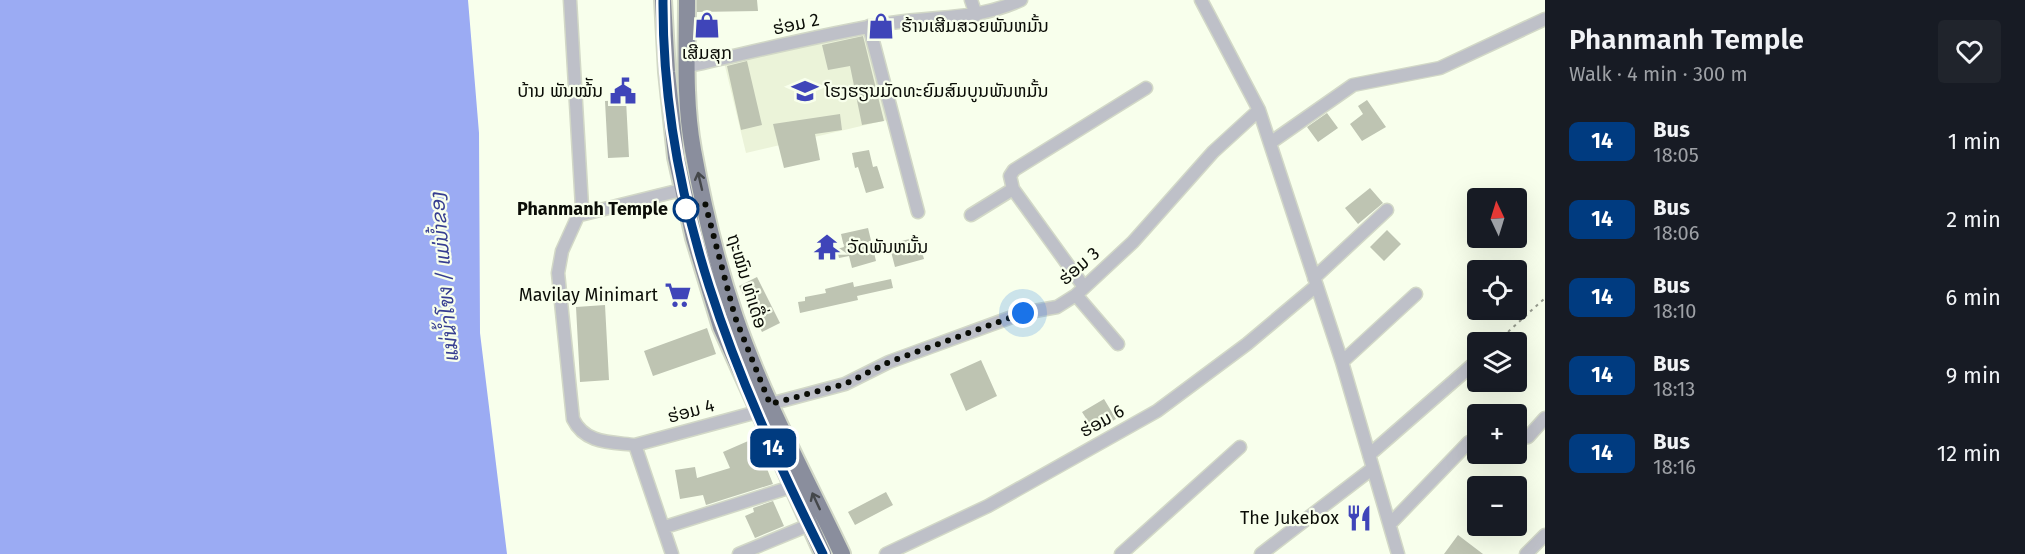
<!DOCTYPE html>
<meta charset="utf-8">
<style>
:root{--surface:#171b24;--page:#20242c;--text:#f1f3f6;--muted:#9ea1a6}
body{margin:0;font-family:"Fira Sans","Noto Sans Lao",Sarabun,sans-serif;background:var(--page);color:var(--text);height:100vh;display:flex;flex-direction:column;font-size:22px;white-space:nowrap}
*{box-sizing:border-box;margin:0}
p{font-size:20px;color:var(--muted)}
.icon{flex:none;width:33px;height:33px;fill:none;stroke:currentColor;stroke-width:2;stroke-linecap:round;stroke-linejoin:round}
.map{position:relative;flex:1;overflow:hidden}
.drawer{display:flex;flex-direction:column;background:var(--surface);width:480px}
.drawer>*{flex:none}
.badge{padding:0 12px;border-radius:9px;font-size:21px;line-height:39px}
.needle{width:39px;rotate:356deg}
.controls{position:absolute;left:1467px;top:188px;display:grid;gap:12px}
.controls a{display:grid;place-items:center;width:60px;height:60px;border-radius:6px;background:var(--surface);box-shadow:0 6px 24px #0002;font-size:30px}
.you{position:absolute;width:30px;height:30px;margin:-15px;border:4px solid #fff;border-radius:50%;background:#1a73e8;box-shadow:0 0 0 9px #1a73e833}
.map>.badge{position:absolute;translate:-50% -50%;box-shadow:0 0 0 3px #fff}
.round{display:grid;place-items:center;flex:none;width:63px;height:63px;border-radius:6px;background:var(--page)}
.summary{display:flex;align-items:center;justify-content:space-between;height:102px;padding:0 24px}
h1{font-size:28px;font-weight:600;line-height:45px}
ul{padding:0;list-style:none}
li{display:flex;align-items:center;gap:18px;height:78px;padding:0 24px}
li div{flex:1}
li b{display:block;font-size:22px}
li em{font-style:normal}
li .badge{min-width:66px;font-weight:700;text-align:center}
main{display:flex;flex:1;min-height:0}
.map>svg:first-child{display:block}
</style>
<main>
<div class="map">
<svg width="1545" height="554" viewBox="0 0 1545 554">
<rect width="100%" height="100%" fill="#f8ffec"/>
<path fill="#ebf3d9" d="M865,29L887,120L746,153L724,62Z"/>
<path fill="#9babf3" d="M0,0H468L479,133L480,333L507,554H0Z"/>
<path fill="#bec4b2" d="M697,0H757L758,11L697,12Z
M863,36L884,121L862,125L850,66L828,70L822,45Z
M747,61L762,125L741,130L727,66Z
M626,100L629,157L608,158L605,101Z
M1367,100L1386,127L1362,141L1350,124L1363,114L1358,106Z
M1327,113L1338,128L1318,142L1307,127Z
M840,114L842,130L815,134L820,160L784,168L773,124Z
M869,150L873,167L877,166L884,188L866,193L858,167L855,168L852,153Z
M1370,188L1383,203L1358,224L1345,208Z
M868,228L876,261L852,268L849,256L839,258L837,249L844,247L841,234Z
M1387,230L1401,244L1384,261L1370,247Z
M918,237L924,259L895,267L889,244Z
M757,277L780,323L762,332L739,286Z
M891,279L893,288L857,296L858,300L800,313L798,302L805,301V297L826,293L825,289L853,282L854,287Z
M605,305L609,380L580,382L576,307Z
M707,328L716,354L653,376L644,351Z
M981,360L997,396L966,411L950,374Z
M1104,399L1116,419L1094,431L1082,412Z
M755,438L773,484L706,505L703,495L680,499L675,470L695,467L697,478L730,468L723,452Z
M886,492L893,505L855,525L848,512Z
M773,501L784,526L755,538L745,516L754,512L753,508Z
M1458,535L1483,554H1444Z"/>
<g fill="none" stroke-linecap="round" stroke-linejoin="round">
<g stroke="#d2d8c7" stroke-width="15">
<path id="minor" d="M570,0L582,207L562,251L558,273L573,419C585,444 611,442 635,445L672,554
M971,0L976,15
M1201,0L1259,110L1342,362L1398,554
M869,26L918,212
M685,67C753,52 822,34 891,23C939,15 975,21 1021,0
M1270,143L1353,85L1440,68L1545,19
M580,215L681,190
M971,215L1013,189
M1314,278L1387,210
M1084,287L1013,189L1010,176L1014,170L1146,88
M1076,295L1118,344
M1342,362L1416,294
M770,404L845,384L889,362L1023,313L1057,307L1076,295L1133,242L1213,152L1259,110
M1516,439L1528,437L1545,418
M635,445L757,412
M1369,455L1478,360
M1390,524L1469,442L1478,438
M665,527L791,487
M739,554L809,525
M886,554L988,506L1157,411L1247,344L1316,286
M1121,554L1240,447
M1261,554L1373,468
M1526,554L1545,535"/>
</g>
<g stroke="#d2d8c7" stroke-width="20">
<path id="major" d="M663,0L667,72L676,157L694,238L721,327L823,554
M687,0C687,50 684,100 693,150C703,206 717,264 735,317C763,399 805,476 842,554"/>
</g>
<path stroke="#989d8f" stroke-width="2" stroke-dasharray="3 4.5" stroke-linecap="butt" d="M1497,342L1545,298"/>
<use href="#minor" stroke="#bec0c8" stroke-width="12"/>
<use href="#major" stroke="#8a8e9d" stroke-width="16"/>
</g>
<defs><path id="oneway-shaft" d="M-6 0H5M1.5-3L5.5 0L1.5 3" fill="none" stroke-width="1.6" stroke-linecap="round" stroke-linejoin="round" transform="scale(1.5)"/></defs>
<g stroke="#44474a">
<use href="#oneway-shaft" transform="translate(700 181) rotate(-103)"/>
<use href="#oneway-shaft" transform="translate(816 501) rotate(-115)"/>
</g>
<g fill="none" stroke-linecap="round" stroke-linejoin="round">
<g stroke="#fff" stroke-width="14">
<path id="line" d="M663,0C662,204 734,375 823,554"/>
</g>
<use href="#line" stroke="#003b80" stroke-width="9"/>
<path stroke="#0b0d07" stroke-width="6" stroke-dasharray="0 10.8" d="M686,209L705,203L735,317L770,404L845,384L889,362L1023,313"/>
</g>
<defs>
<g id="shop-bare" transform="scale(2.07)"><path d="M-5-2.5h2.3a2.7 3.5 0 0 1 5.4 0H5L5.5 6h-11ZM-1.5-2.5h3a1.5 2.3 0 0 0-3 0Z" fill="#3f45b9" stroke="#f8ffec" stroke-width="2.5" paint-order="stroke"/></g>
<g id="civic-bare" transform="scale(2.07)"><path d="M-.6-6.5H3V-4.5H.6V-3L4-1V1h2V6H-6V1h2V-1L-.6-3ZM-1.2 2.5V6h2.4V2.5Z" fill="#3f45b9" stroke="#f8ffec" stroke-width="2.5" paint-order="stroke"/></g>
<g id="school-bare" transform="scale(2.07)"><path d="M0-5L7-2L0 1L-7-2ZM-4 1L0 2.5L4 1V4Q0 6-4 4Z" fill="#3f45b9" stroke="#f8ffec" stroke-width="2.5" paint-order="stroke"/></g>
<g id="temple-bare" transform="scale(2.07)"><path d="M0-6L5-2H3V0L6.5 2.5H4V6H1.5V3h-3V6H-4V2.5H-6.5L-3 0V-2H-5Z" fill="#3f45b9" stroke="#f8ffec" stroke-width="2.5" paint-order="stroke"/></g>
<g id="supermarket-bare" transform="scale(2.07)"><path d="M-6-5.5h2.5l.6 2H6L4.5 2H-2.5L-4.4-4H-6ZM-1.5 3.2a1.3 1.3 0 1 0 .1 0ZM3 3.2a1.3 1.3 0 1 0 .1 0Z" fill="#3f45b9" stroke="#f8ffec" stroke-width="2.5" paint-order="stroke"/></g>
<g id="restaurant-bare" transform="scale(2.07)"><path d="M-5-6h1v4h1v-4h1v4h1v-4h1v5L-1.5 .5V6h-2V.5L-5-1ZM5-6V6H3V1.5H1.5Q1.5-4 5-6Z" fill="#3f45b9" stroke="#f8ffec" stroke-width="2.5" paint-order="stroke"/></g>
</defs>
<g fill-rule="evenodd">
<use href="#shop-bare" x="707" y="25"/>
<use href="#shop-bare" x="881" y="26"/>
<use href="#civic-bare" x="623" y="91"/>
<use href="#school-bare" x="805" y="91"/>
<use href="#temple-bare" x="827" y="247"/>
<use href="#supermarket-bare" x="678" y="295"/>
<use href="#restaurant-bare" x="1359" y="518"/>
</g>
<circle fill="#fff" stroke="#003b80" stroke-width="3" cx="686" cy="209" r="12"/>
<g text-anchor="middle" dominant-baseline="central" stroke-width="4.5" stroke-linejoin="round" paint-order="stroke">
<g font-size="18" fill="#0b0d07" stroke="#f8ffec">
<text transform="translate(796 24) rotate(-12)">ຮ່ອມ 2</text>
<text transform="translate(1079 266) rotate(-41)">ຮ່ອມ 3</text>
<text transform="translate(747 281) rotate(73)">ຖະໝົນ ທ່າເດື່ອ</text>
<text transform="translate(691 411) rotate(-15)">ຮ່ອມ 4</text>
<text transform="translate(1102 421) rotate(-29)">ຮ່ອມ 6</text>
</g>
<g font-size="18" fill="#0b0d07" stroke="#f8ffec" text-anchor="start">
<text x="901" y="26">ຮ້ານເສີມສວຍພັນຫມັ້ນ</text>
<text x="707" y="53" text-anchor="middle">ເສີມສຸກ</text>
<text x="603" y="91" text-anchor="end">ບ້ານ ພັນໝ້ັນ</text>
<text x="825" y="91">ໂຮງຮຽນມັດທະຍົມສົມບູນພັນຫມັ້ນ</text>
<text x="847" y="247">ວັດພັນຫມັ້ນ</text>
<text x="658" y="295" text-anchor="end">Mavilay Minimart</text>
<text x="1339" y="518" text-anchor="end">The Jukebox</text>
</g>
<g font-size="18" font-weight="bold" fill="#0b0d07" stroke="#f8ffec" text-anchor="end">
<text x="668" y="209">Phanmanh Temple</text>
</g>
<g font-size="20" font-style="italic" fill="#363e91" stroke="#f8ffec">
<text transform="translate(444 277) rotate(-95)">แม่น้ำโขง / ແມ່ນ້ຳຂອງ</text>
</g>
</g>
</svg>
<div class="controls">
<a><svg class="needle" viewBox="-14 -14 28 28"><path d="M0-13l5 13h-10z" fill="#e53935"/><path d="M0 13l5-13h-10z" fill="#9ea1a6"/></svg></a>
<a><svg class="icon" aria-label="locate" viewBox="0 0 24 24"><circle cx="12" cy="12" r="6"/><path d="M12 2v4M12 18v4M2 12h4M18 12h4"/></svg></a>
<a><svg class="icon" aria-label="layers" viewBox="0 0 24 24"><path d="M12 4l9 5-9 5-9-5zM3 14l9 5 9-5"/></svg></a>
<a>+</a>
<a>−</a>
</div>
<div class="you" style="left:1023px;top:313px"></div>
<b class="badge" style="left:773px;top:448px;background:#003b80;color:#fff">14</b>
</div>
<section class="drawer">
<div class="summary"><div><h1>Phanmanh Temple</h1><p>Walk · 4 min · 300 m</p></div><a class="round"><svg class="icon" aria-label="heart" viewBox="0 0 24 24"><path d="M12 20l-8-8c-3-5 5-10 8-4 3-6 11-1 8 4z"/></svg></a></div>
<ul>
<li><span class="badge" style="background:#003b80;color:#fff">14</span><div><b>Bus</b><p>18:05</p></div><em>1 min</em></li>
<li><span class="badge" style="background:#003b80;color:#fff">14</span><div><b>Bus</b><p>18:06</p></div><em>2 min</em></li>
<li><span class="badge" style="background:#003b80;color:#fff">14</span><div><b>Bus</b><p>18:10</p></div><em>6 min</em></li>
<li><span class="badge" style="background:#003b80;color:#fff">14</span><div><b>Bus</b><p>18:13</p></div><em>9 min</em></li>
<li><span class="badge" style="background:#003b80;color:#fff">14</span><div><b>Bus</b><p>18:16</p></div><em>12 min</em></li>
</ul>
</section>
</main>
